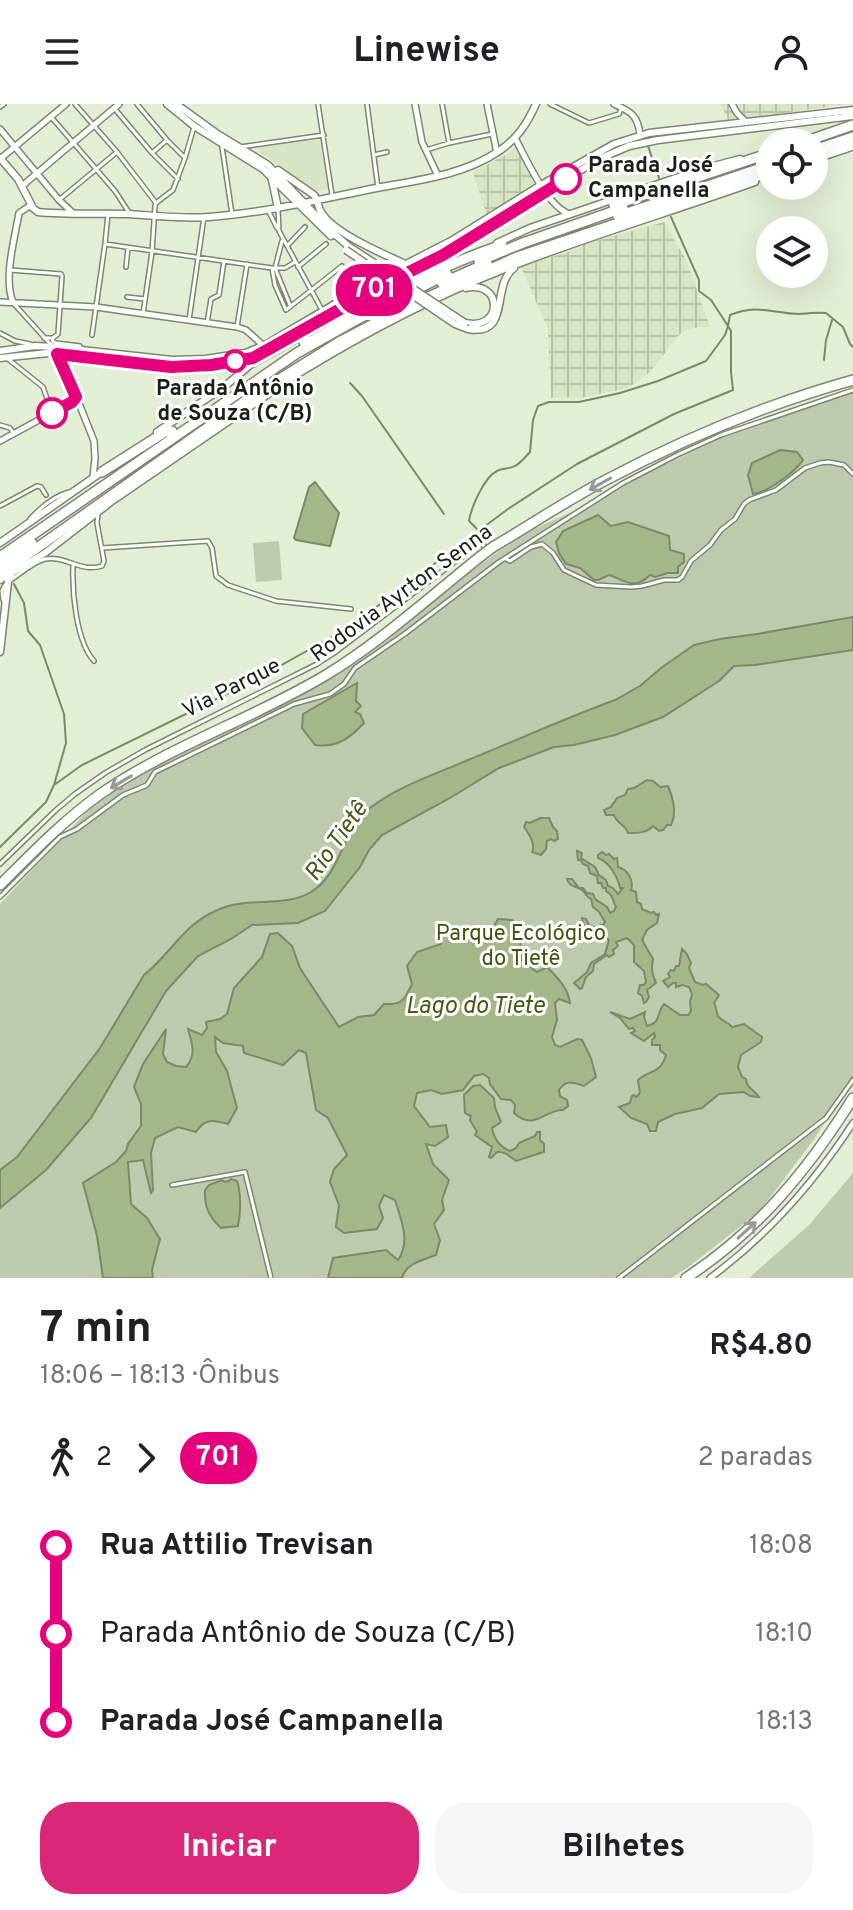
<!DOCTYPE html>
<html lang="pt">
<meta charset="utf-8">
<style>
:root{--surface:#fff;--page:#f6f6f6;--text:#202124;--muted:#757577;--accent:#db2777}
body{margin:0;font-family:Overpass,sans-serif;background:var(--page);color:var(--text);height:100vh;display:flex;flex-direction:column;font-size:30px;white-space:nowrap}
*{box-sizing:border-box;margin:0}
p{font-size:26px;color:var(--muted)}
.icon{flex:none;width:44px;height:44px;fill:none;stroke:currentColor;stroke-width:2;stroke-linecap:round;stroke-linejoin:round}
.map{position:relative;height:1174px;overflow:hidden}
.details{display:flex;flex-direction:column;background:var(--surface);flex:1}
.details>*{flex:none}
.badge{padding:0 16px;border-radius:26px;font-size:28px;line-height:52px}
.buttons{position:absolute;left:756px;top:24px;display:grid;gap:16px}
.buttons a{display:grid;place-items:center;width:72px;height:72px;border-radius:50%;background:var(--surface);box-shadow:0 8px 32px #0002;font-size:40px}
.map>.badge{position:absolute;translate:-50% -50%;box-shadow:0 0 0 4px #fff}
.legs{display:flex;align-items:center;gap:12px;height:88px;padding:0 40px;font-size:26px}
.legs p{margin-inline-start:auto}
.head{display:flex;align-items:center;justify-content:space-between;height:136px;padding:0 40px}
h1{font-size:44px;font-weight:700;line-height:60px}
.button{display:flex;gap:16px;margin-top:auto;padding:16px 40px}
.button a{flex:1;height:92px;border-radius:32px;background:var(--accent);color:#fff;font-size:32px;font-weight:700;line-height:92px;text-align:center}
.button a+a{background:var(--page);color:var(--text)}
ul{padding:0 40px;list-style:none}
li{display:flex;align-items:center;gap:28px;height:88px;font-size:30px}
li i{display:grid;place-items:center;width:12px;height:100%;margin:0 10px;background:currentColor}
li i::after{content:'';width:20px;height:20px;margin:-10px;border:6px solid;border-radius:50%;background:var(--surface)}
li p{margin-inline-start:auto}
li:first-child i{background:linear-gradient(#0000 50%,currentColor 0)}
li:last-child i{background:linear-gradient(currentColor 50%,#0000 0)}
header{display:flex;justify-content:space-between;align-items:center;height:104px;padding:0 40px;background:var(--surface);font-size:36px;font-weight:700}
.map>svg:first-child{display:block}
</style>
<header><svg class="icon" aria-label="menu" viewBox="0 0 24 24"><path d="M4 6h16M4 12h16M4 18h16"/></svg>Linewise<svg class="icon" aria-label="person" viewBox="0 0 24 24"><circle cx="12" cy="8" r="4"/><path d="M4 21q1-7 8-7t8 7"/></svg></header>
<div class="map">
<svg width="853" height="1174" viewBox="0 0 853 1174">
<defs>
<pattern id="industrial-grid" width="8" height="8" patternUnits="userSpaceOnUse" patternTransform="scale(2)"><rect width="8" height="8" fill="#d7e5c4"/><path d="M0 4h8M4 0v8" fill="none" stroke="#b8c4a8"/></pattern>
</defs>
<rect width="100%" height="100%" fill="#e3efd4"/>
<path fill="#d7e5c4" d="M320,35L328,85L317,87L259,48V43Z"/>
<path fill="url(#industrial-grid)" d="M720,0H846L729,17Z
M515,43L537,81L487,112L473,68L509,49Z
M664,118L687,158L710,223H699L686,226L678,232L651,267L628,284L586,293L551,294L548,225L521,163L547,154L579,145L584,140Z"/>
<path fill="#becaae" d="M853,289V975L815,1034L760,1107L687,1164L671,1174H0V800L94,700L144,668L272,606L353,557L462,473L527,428L603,394L635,375L721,334Z
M279,437L282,476L256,478L253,439Z
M853,1069V1174H749L810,1120Z"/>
<path fill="#a4b788" stroke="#7b8966" stroke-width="2" d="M780,346L797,348L803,356C795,368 768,388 753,390L748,371L752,359Z
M315,378L339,409L330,442L296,436L294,434L309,383Z
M598,411L611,422L628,418L669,432L670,446L684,450V458L678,463V469H668L655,473L650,471C634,487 625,476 609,471L598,476H594L580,464L566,460L559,449L556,438L563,427Z
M853,513V546L755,561L734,562L719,577L663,613L615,631L574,641L554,643L499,664L450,694L382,731L369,746L360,763L325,807L298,819L252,821L231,835L198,852L166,887L91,1014L46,1066L0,1104V1066L17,1053L100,944L144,871C176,845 184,816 228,802C255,794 286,803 311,788C342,769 341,727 370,704C398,682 436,670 468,656C517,636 566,614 615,596L640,582L661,564L694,541L720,535L757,530Z
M357,579L356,597L361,602L355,608L360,610L364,619C350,634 337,644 315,641L302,624L303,610Z
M647,676L653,677L660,683L668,682C673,693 677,709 671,721H667L663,726L659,727L653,722C647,729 637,729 628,729C626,721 616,719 614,711H606L604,706L611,703L617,694L625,691L628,685L634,684Z
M540,714H549L553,723L557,727L558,735L554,737L551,735L547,737L546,745L541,751L532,748C536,740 529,730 524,723L526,718L530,719Z
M577,747L582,749L581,754L595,763L599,771L606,776L608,782L613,784L618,790L623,784H620C618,774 610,758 598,754V751L602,748L606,751L609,750L614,755L617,754L618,763C628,765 634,777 631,786L636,788L637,798L641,800L642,805L651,809L654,808L656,811L659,810L657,819L647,826L642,836L653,855C651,865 652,870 656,879L647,886L649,893L646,898L644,899L642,892L638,889L640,881H644L646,878L644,867L634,858V841L627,834L616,838L618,842L613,846L614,850L609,853L607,851L594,860L593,867L586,873L582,884L580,885L574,879L587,868L591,859L605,850L609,836L603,831L596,830L593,827H581L577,833H571L584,826L582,814L586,815L589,821L597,824L600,821H603L605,818L599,808L593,803L591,795C585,792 586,789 582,786C575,781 570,784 567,775H572L579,784H583L587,789L593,790L595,795L607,803L610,809L614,807L616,803L611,791L606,787V784H603L601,779H598L597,772L590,769L588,762L583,760L581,756H578Z
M498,815L512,816L520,825L521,856L537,868L547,863C557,873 568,884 570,899L559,895L555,899L557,916L552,933L555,941L560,943L577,935L582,936L591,954L596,973L584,982C573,978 566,975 559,986L560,992L567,996L568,1002L563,1006C545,1005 535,1028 514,1009L515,1001L511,996L501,995L490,980L489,974L483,970L474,972L463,986L442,990L431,986L417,989L414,1002L430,1023L446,1021L448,1033L435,1042L426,1040L433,1060L449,1076L442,1096L444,1106L434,1120L440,1136L436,1151C423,1156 406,1159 402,1174H328L333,1154L386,1146L398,1156C411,1137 401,1116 395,1096L384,1091L379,1102L383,1114L377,1125L344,1129L336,1123L339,1101L330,1078L334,1065L347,1051L328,1014L316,1006L306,949L299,946L283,961L244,949L243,942L223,939L215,933L216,948L227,967L237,1004L228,1020C213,1016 205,1014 196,1028L178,1023L155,1034L151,1049L153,1086L151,1089L143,1056L128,1058L131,1100L147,1114L160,1135L152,1166L153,1174H103L97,1132L83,1079L116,1058L126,1047L128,1040L141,1022V1000L134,983L143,960L166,925L163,950L167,958L176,962L186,963C197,950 192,940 188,925L202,931L207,924L206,918L220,915L227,910L234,884L262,853L270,830L278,829L292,842L300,864L339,923L358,913L374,911L384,900C403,901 404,896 412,880L407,862L417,848L441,840L443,827L481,822V830H489Z
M682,845L687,850L691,859L689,864L695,878L703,881L706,880L719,891L714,899C716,903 717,909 718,912C721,917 728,918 732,923L744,920L762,933L761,938L741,951L738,963L742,973L746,975C746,984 755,986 759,993L750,992L744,988L719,990L702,1004L675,1010L658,1018L656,1027H650L647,1020L631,1014L619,1003L630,999L632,992L634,991L636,993C643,989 638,983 638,976C650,965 660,971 666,951L660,946V941H652V936L655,933L654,929L644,937L631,929L635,927L633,924L629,925L620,914L610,908L630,915L645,908L644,913L647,922C662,918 655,911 664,900L680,911H688L691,907L690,898L692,890L689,883L682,881L676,883V879H673L668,883L663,877L670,873L668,870L671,866L674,867L676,862H679Z
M480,981L494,994L495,1003L501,1018L492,1024C494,1035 500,1043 510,1047L516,1044L519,1039L535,1032L537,1028H540V1036L544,1040V1048L516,1057C510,1053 505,1047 497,1048L491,1054L489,1053L492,1043L475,1031L477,1028L470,1016L471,1012L465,1009L464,991L473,982Z
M231,1075L237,1077C241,1088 241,1109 238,1122L221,1124C209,1113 204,1102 205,1086L209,1081L222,1076L225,1078L229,1077Z"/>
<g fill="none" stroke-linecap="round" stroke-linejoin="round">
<path stroke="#7b8966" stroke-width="2" d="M648,42L660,77
M824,256L826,236L832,216
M350,279L362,292L444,410
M479,427L469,417C471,404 484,373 497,367C502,364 510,365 515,362C521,359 526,352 530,348L533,316L538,302L549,298H579L620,289L658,277L706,257L725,231L728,222L711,196L699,187V176L671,113
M54,681L82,661L251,578L348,524L508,405L577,360L674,310L733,286L731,268V227L728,222L730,211C759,199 773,210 800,210C809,209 817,208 826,209L843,223L850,240L853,243
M0,743L46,698L54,681L66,639L64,610L40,541L28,527L24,499L14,480"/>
<g stroke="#7d876f" stroke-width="6">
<path id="minor" d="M75,0L117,48L156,99
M137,0L167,36L185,54
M318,0L332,91
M367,0L378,84
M442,0L449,39
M550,0L589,19L619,10L621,5
M0,3L4,0
M114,4L152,49L178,75
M52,14L115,87L130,110
M222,43L232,110
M240,43L324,31
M426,46L449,39L492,30
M152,49L167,36
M374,51L387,48
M59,96L117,48
M278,105L279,127L322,206
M268,106L277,124
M105,140L272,164H285L295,158
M287,142L305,123
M126,163L128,144
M298,163L326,140
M272,164L275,181L286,206L342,162
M275,164L290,201
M275,164L282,137
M10,166L61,170L62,172L58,230L53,234H44
M127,193L145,195
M15,201L53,243
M143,210L152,148L155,102L156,99L173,86L185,54L194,23
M189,216L204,113
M207,219L211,195L219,191L224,157
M237,223L247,160
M0,229L15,237L30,240
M92,231L105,140L108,110
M52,234L53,238L56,239L80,242
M8,255L43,283L52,309
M0,321L10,324L14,330
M0,402L37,382L41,383L46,391
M30,415C41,403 54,392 69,388
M102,444L208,437L212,444L216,472L228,481L276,497L351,505
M506,455L510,457L531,443L542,440L553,449L564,466L596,481L631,483L642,482L664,476H678L682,473L691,457L710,441L721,426L735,415L744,400L749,396L776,386L805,364L820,359L829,358L844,361L853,370
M73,462C72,488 76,537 94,557
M11,476C21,469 33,458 45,455C65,451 81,469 102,462L104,457L97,419L98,410
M3,496L2,487L5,481
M0,760L56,706L75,690L105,669L145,646L317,560L334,549L481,438L485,444
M0,793L60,733L77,725L123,691L147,681L155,668L294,600L330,590L344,580L355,564L406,529L499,458L623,379L677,351L721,331L853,286
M172,1081L245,1068L271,1174
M619,1174L826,1014L853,976"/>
</g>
<g stroke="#7d876f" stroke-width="8">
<path id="tertiary" d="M415,0L422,38L438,72
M487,0L497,49
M614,0C631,8 638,11 640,31
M732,0L737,9L746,18
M0,25L59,96L73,109
M515,34C527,56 546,101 569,110
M0,55L66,0
M22,82L119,0
M0,198L96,203L237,223L246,226L266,244
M13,198C3,175 15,133 19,109L31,101
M53,243L64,262L94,337L95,355L93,373
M0,337L72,298L76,293
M710,1174C768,1131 814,1079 853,1019"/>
</g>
<g stroke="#7d876f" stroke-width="9">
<path id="secondary" d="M167,0L194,22L263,65L331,132
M176,0L216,29L268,61L330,126L348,142L371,157
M0,54L18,75L33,104L38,108C68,111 99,109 129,110C156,112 182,115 209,113C264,109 317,96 371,85C412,77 463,72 499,47C517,35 527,20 536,0
M278,66L314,91C319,97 317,102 321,108C332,128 381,149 403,159L406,163
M272,76L278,104
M497,139L530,124L699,66L740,55
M465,219C504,227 503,176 466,184
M468,225C512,233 490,182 514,164
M0,247L35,242L54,243L172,256L205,255L246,249L267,240L379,174L451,137L541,81L614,40L649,29L853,6
M0,254L48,249L171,263L211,261L253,254L383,181L443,151L599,55L629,42L658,36L853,12
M157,328L224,283L250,261L307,229
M0,439L103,367
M0,476L45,449L112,397L296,271C361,231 431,194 502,166C585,133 671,108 755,78
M0,548L8,478L11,472"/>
</g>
<g stroke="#7d876f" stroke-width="12">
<path id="motorway" d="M804,38L853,21
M814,46L853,33
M814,54L853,41
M614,101L770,49
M618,112L770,61
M479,157L523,139L623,104
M442,179L487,159
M304,238C365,199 433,165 502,141
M102,368L165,328L172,327
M493,443C530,421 566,397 604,377C683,335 767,300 853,276
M0,453L297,249L356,216L447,170
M0,461L32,439
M0,470L251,293L339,238L406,203L517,153L770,68
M0,781C32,749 63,717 99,691C169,642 253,615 326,571C379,539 432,491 481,452
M686,1174C758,1127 808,1066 853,994"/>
</g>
<use href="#minor" stroke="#fff" stroke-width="3"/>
<use href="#tertiary" stroke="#fff" stroke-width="5"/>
<use href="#secondary" stroke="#fff" stroke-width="6"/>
<use href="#motorway" stroke="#fff" stroke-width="9"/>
<g stroke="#7d876f" stroke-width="9" stroke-linecap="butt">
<path id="secondary-bridge" d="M346,146L455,220L468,225
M371,157L465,219
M307,229L362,197C374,186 376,173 364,162"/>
</g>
<g stroke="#7d876f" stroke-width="12" stroke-linecap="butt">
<path id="motorway-bridge" d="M481,452L493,443"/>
</g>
<use href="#secondary-bridge" stroke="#fff" stroke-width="6"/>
<use href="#motorway-bridge" stroke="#fff" stroke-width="9"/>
</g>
<defs><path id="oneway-shaft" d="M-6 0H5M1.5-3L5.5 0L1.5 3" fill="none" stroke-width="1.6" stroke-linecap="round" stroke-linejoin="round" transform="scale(2)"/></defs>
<g stroke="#989a96">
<use href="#oneway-shaft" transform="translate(600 380) rotate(151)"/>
<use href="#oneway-shaft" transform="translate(121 678) rotate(149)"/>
<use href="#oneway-shaft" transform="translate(747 1126) rotate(-42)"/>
</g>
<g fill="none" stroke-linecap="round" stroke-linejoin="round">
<g stroke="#fff" stroke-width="18">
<path id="line-1" d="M52,309L72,298L76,293L57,250L171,263L211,261L253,254L383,181L443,151L566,75"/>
</g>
<use href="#line-1" stroke="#e6007e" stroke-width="12"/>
</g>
<g fill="#fff" stroke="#e6007e" stroke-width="4">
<circle cx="566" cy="75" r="14"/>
<circle cx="235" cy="257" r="10"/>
<circle cx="52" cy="309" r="14"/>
</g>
<g text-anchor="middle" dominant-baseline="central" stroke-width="6" stroke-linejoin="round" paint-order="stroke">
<g font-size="22" font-weight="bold" fill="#1b1f15" stroke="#fff" text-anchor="start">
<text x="588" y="62">Parada José<tspan x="588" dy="25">Campanella</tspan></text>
<text x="235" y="285" text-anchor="middle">Parada Antônio<tspan x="235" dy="25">de Souza (C/B)</tspan></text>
</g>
<g font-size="22" fill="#1b1f15" stroke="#fff">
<text transform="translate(402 490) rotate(-36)">Rodovia Ayrton Senna</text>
<text transform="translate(232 585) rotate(-27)">Via Parque</text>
</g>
<g font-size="22" fill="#3f550e" stroke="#fff">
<text x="521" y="830">Parque Ecológico<tspan x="521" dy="25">do Tietê</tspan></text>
</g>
<g font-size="24" font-style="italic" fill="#455b16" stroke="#fff">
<text transform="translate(337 738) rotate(-55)">Rio Tietê</text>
<text x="475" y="903">Lago do Tiete</text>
</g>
</g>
</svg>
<div class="buttons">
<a><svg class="icon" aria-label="locate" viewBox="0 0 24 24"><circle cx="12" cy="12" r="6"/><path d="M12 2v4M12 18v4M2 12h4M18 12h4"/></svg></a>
<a><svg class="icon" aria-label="layers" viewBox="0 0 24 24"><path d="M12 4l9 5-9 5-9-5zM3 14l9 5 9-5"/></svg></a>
</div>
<b class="badge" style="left:374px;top:186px;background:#e6007e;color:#fff">701</b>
</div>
<section class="details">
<div class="head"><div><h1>7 min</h1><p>18:06 – 18:13 · Ônibus</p></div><b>R$4.80</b></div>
<div class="legs"><svg class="icon" aria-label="walk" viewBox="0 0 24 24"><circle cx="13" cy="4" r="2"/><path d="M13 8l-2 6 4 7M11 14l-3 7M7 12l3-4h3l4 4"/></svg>2<svg class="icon" aria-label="forward" viewBox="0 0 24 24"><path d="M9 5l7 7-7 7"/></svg><b class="badge" style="background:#e6007e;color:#fff">701</b><p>2 paradas</p></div>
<ul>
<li><i style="color:#e6007e"></i><b>Rua Attilio Trevisan</b><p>18:08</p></li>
<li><i style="color:#e6007e"></i><span>Parada Antônio de Souza (C/B)</span><p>18:10</p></li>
<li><i style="color:#e6007e"></i><b>Parada José Campanella</b><p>18:13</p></li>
</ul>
<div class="button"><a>Iniciar</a><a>Bilhetes</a></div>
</section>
